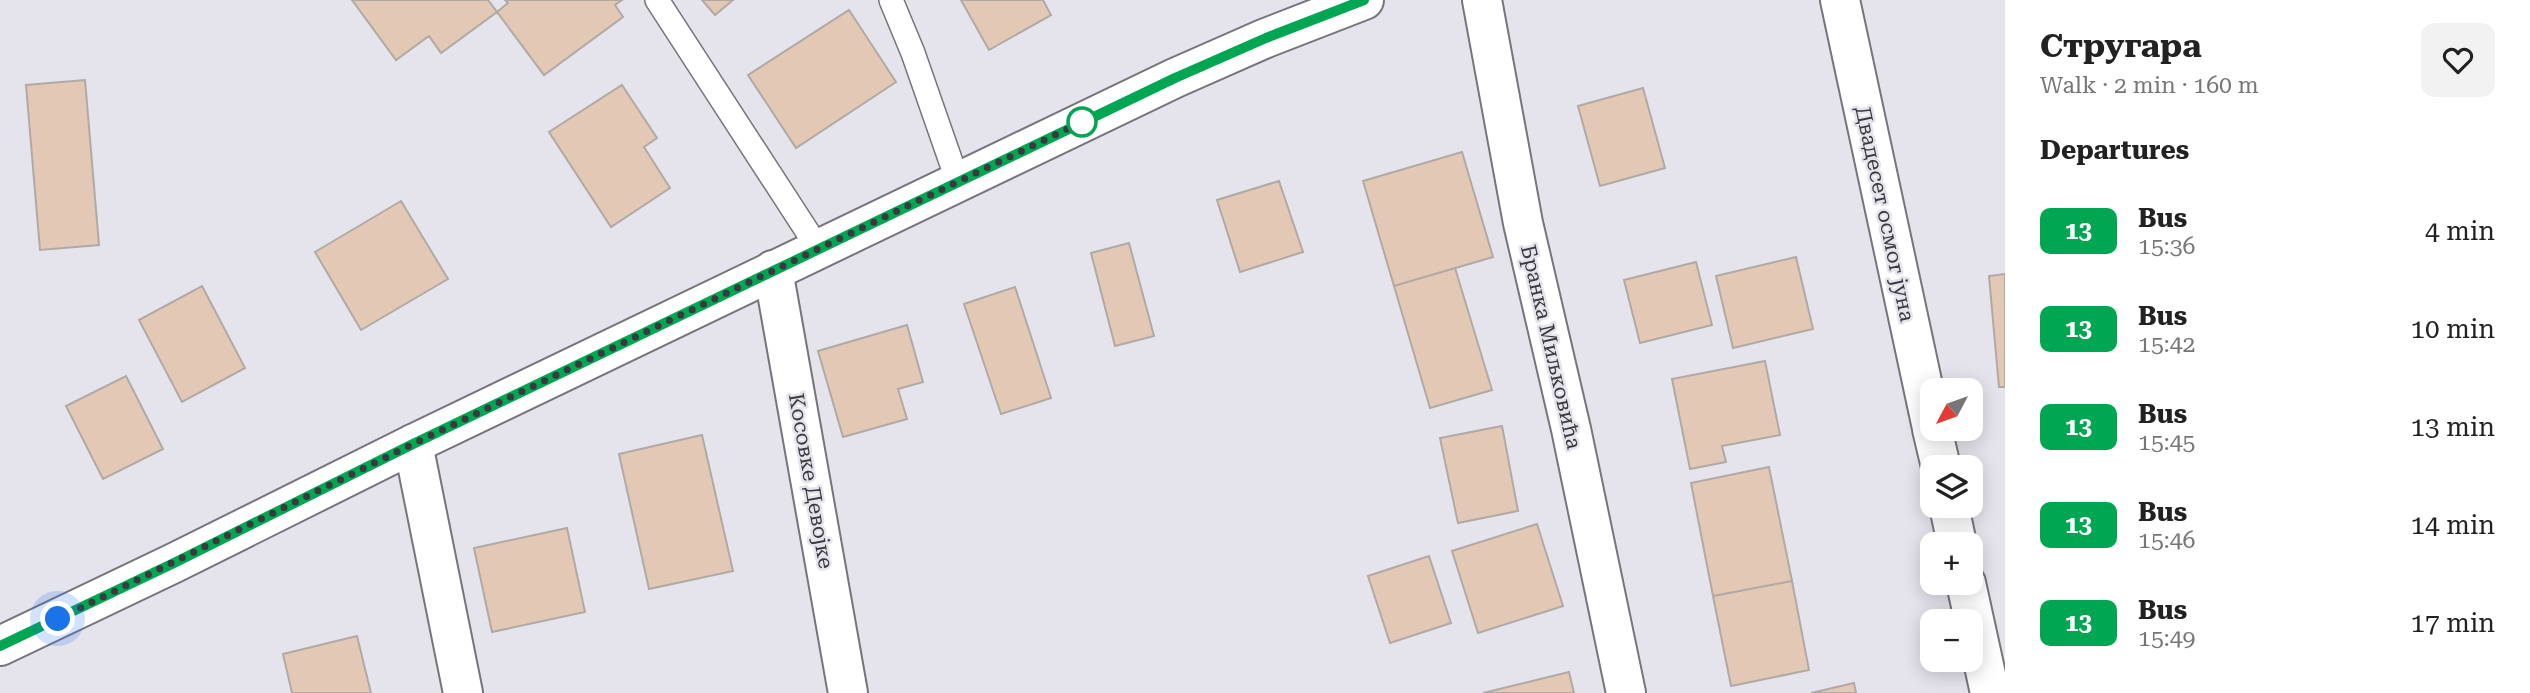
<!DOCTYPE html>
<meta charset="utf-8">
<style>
:root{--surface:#fff;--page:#f2f2f2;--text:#222;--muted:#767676}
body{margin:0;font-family:"Roboto Serif",serif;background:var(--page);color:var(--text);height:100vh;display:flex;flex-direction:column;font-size:26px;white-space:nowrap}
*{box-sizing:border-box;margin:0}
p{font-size:23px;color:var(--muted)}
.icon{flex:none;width:38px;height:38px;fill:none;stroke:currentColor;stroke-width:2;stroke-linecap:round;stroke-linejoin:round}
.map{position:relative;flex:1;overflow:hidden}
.details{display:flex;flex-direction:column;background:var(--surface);width:525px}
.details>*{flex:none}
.badge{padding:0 14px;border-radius:10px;font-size:24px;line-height:46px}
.needle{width:46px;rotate:229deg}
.fabs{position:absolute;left:1920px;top:378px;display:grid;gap:14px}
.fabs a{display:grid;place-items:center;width:63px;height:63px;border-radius:14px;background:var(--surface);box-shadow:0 4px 18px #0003;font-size:35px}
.you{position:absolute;width:35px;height:35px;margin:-18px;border:5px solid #fff;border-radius:50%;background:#1a73e8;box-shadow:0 0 0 10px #1a73e833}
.map>.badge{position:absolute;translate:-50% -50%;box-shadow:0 0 0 4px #fff}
h2{padding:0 35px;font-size:26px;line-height:63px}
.round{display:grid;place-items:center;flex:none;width:74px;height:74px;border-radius:14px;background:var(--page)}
.overview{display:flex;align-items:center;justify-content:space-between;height:119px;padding:0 35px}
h1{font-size:33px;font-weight:700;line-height:52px}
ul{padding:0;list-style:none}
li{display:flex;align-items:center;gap:21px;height:98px;padding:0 35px}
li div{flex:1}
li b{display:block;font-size:26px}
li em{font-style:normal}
li .badge{min-width:77px;font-weight:700;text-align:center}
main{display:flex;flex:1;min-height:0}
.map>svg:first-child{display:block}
</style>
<main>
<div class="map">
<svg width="2005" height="693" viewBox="0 0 2005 693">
<rect width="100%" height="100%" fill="#e5e3ec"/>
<path fill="#e4c8b6" stroke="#b1a9a4" stroke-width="2" d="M352,0H488L497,12L441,53L429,36L396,60Z
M505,0H622L615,5L623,17L544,75L497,12L508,3Z
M702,0H733L715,15Z
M961,0H1043L1051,15L989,50Z
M849,10L896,82L796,148L748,75Z
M85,80L99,245L40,250L26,85Z
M622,85L657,138L644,147L670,188L611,227L549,132Z
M1643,88L1665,168L1600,186L1578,106Z
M1462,152L1493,257L1394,286L1363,181Z
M1279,181L1303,252L1240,272L1217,200Z
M401,201L448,279L361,330L315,252Z
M1129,243L1154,336L1115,346L1091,253Z
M1796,257L1813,329L1733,348L1716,276Z
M1696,262L1712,325L1640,343L1624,280Z
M1455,268L1492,390L1430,408L1394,286Z
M2005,274V387H1999L1989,276Z
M202,286L245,368L182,402L139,320Z
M1015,287L1051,398L1001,414L964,304Z
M907,325L923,382L898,389L907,419L843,437L818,351Z
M1765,361L1780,435L1722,446L1726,462L1690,469L1672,379Z
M126,376L163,449L103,479L66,406Z
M1502,426L1518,511L1458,523L1440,438Z
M702,435L733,571L649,589L619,454Z
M1769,467L1792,581L1713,596L1691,483Z
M1537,524L1563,606L1478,633L1452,551Z
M567,528L585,612L492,632L474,548Z
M1429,556L1451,623L1390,643L1368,576Z
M1792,581L1809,670L1731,686L1713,596Z
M357,636L371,693H292L283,654Z
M1569,672L1574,693H1483Z
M1854,683L1856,693H1811Z"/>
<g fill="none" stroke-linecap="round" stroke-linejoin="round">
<g stroke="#76747c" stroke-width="26">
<path id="service" d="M657,0L818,248
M891,0L913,53L958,182"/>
</g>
<g stroke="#76747c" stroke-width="42">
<path id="minor" d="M1482,0L1523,223L1571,429L1626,693
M1840,0L1932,428
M773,270L848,693
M1932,429L1941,467
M413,444L463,693
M1949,506L1957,544
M1966,583L1990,693"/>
</g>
<g stroke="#76747c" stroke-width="42">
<path id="secondary" d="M0,646L174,563L413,444L1175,78L1266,38L1364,0"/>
</g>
<use href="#service" stroke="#fff" stroke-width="23"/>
<use href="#minor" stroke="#fff" stroke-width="38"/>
<use href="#secondary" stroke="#fff" stroke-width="38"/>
</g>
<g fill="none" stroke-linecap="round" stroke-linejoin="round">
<g stroke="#fff" stroke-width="16">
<path id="line" d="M0,646L174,563L413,444L1175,78L1266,38L1364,0"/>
</g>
<use href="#line" stroke="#00a651" stroke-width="10"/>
<path stroke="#3a393d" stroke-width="7" stroke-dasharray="0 12.6" d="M58,619L413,444L1082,122"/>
</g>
<circle fill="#fff" stroke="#00a651" stroke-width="3.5" cx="1082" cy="122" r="14"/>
<g text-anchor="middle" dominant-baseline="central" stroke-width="5" stroke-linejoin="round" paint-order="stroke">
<g font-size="21" fill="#3a393d" stroke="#e5e3ec">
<text transform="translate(1885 214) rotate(78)">Двадесет осмог јуна</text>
<text transform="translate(1551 347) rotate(77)">Бранка Миљковића</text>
<text transform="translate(811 481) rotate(80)">Косовке Девојке</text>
</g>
</g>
</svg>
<div class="fabs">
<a><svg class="needle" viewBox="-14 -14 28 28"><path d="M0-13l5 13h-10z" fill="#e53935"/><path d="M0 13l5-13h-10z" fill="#767676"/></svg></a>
<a><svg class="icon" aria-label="layers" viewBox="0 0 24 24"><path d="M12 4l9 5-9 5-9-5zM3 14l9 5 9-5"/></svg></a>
<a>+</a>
<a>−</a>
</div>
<div class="you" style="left:58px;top:619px"></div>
</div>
<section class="details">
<div class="overview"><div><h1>Стругара</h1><p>Walk · 2 min · 160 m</p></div><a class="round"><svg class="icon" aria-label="heart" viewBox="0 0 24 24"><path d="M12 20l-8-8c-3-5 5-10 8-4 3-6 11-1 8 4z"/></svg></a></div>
<h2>Departures</h2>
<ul>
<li><span class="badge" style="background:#00a651;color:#fff">13</span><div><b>Bus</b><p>15:36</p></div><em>4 min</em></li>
<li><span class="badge" style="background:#00a651;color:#fff">13</span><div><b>Bus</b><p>15:42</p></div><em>10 min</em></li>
<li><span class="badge" style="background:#00a651;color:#fff">13</span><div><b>Bus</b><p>15:45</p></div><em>13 min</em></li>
<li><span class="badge" style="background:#00a651;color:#fff">13</span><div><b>Bus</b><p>15:46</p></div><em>14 min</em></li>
<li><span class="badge" style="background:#00a651;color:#fff">13</span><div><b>Bus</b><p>15:49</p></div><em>17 min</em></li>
</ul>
</section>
</main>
